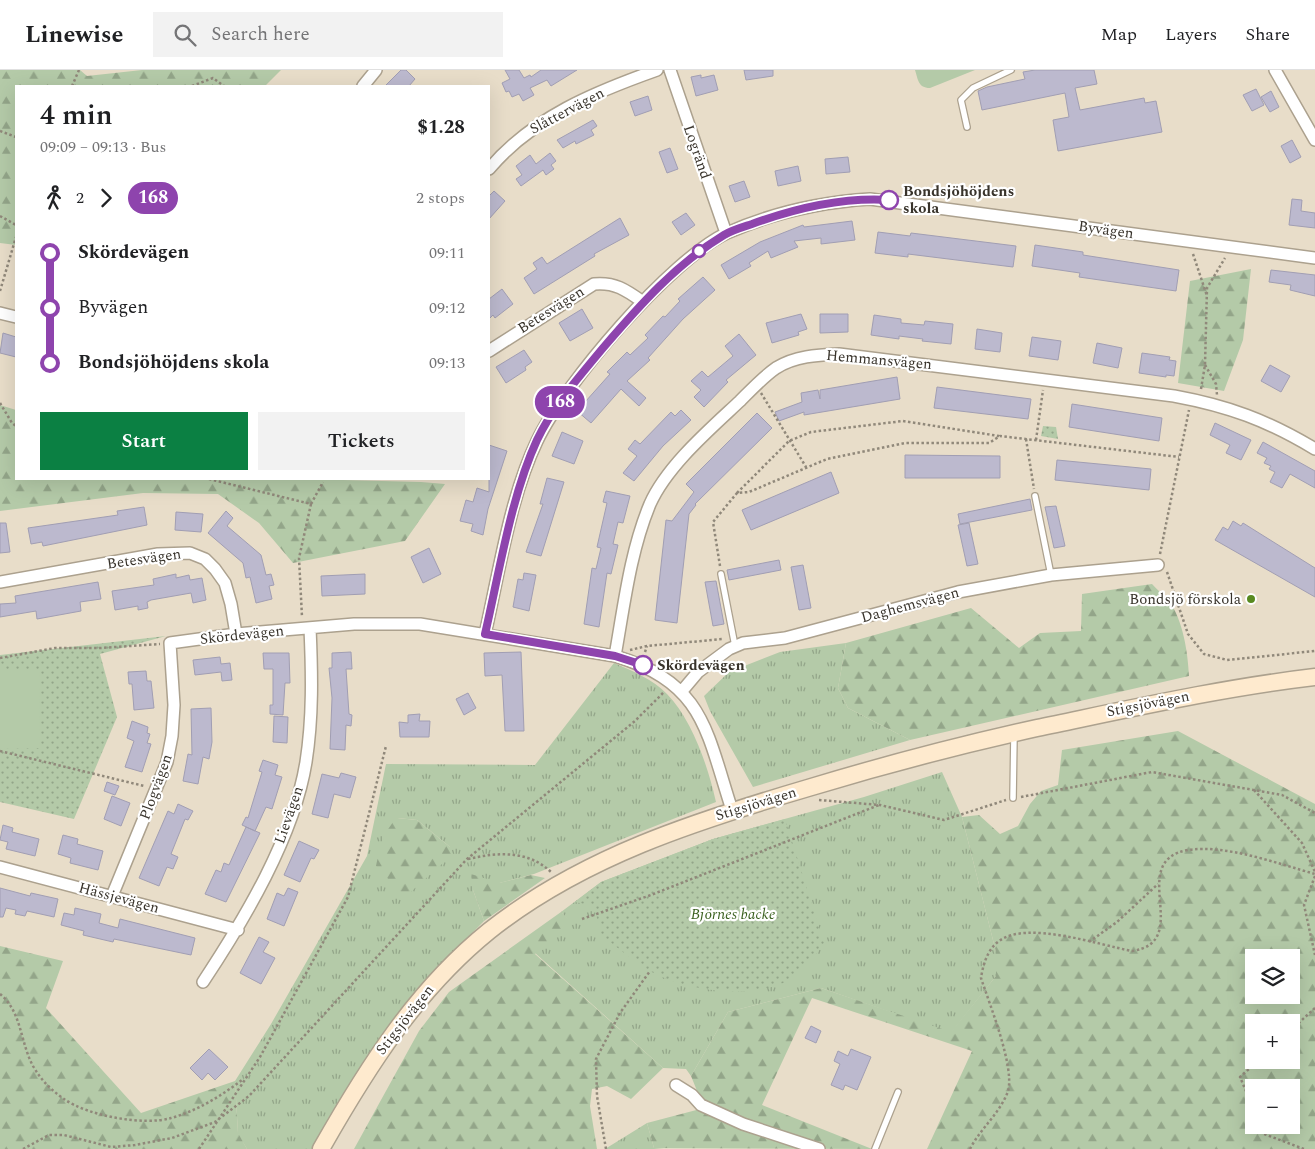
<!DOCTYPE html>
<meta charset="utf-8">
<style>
:root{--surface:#fff;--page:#f2f2f2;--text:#202124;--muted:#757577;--line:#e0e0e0;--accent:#0b8043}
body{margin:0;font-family:Spectral,serif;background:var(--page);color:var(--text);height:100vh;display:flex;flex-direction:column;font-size:19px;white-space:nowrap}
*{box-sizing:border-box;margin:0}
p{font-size:16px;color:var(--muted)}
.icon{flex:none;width:28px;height:28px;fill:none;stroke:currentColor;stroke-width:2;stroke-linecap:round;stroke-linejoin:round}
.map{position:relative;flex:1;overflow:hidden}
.details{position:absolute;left:15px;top:15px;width:475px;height:395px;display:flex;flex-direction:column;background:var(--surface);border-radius:0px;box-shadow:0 5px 20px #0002}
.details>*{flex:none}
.badge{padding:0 10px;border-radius:16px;font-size:18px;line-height:32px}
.tools{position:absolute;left:1245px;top:879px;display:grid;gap:10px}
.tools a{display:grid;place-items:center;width:55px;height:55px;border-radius:0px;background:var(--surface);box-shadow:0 5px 20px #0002;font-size:25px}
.map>.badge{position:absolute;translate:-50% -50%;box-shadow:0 0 0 2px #fff}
.legs{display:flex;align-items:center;gap:8px;height:55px;padding:0 25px;font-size:16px}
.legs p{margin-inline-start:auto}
.summary{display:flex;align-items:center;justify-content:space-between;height:85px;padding:0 25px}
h1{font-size:28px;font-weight:600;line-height:38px}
.action{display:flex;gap:10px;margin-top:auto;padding:10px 25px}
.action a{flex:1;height:58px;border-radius:0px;background:var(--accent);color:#fff;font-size:20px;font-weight:600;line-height:58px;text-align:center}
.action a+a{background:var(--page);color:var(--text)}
ul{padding:0 25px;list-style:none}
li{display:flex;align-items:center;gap:18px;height:55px;font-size:19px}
li i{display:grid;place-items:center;width:8px;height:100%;margin:0 6px;background:currentColor}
li i::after{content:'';width:12px;height:12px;margin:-6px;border:4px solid;border-radius:50%;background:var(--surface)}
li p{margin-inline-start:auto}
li:first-child i{background:linear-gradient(#0000 50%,currentColor 0)}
li:last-child i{background:linear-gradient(currentColor 50%,#0000 0)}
header{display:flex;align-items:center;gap:30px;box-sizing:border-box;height:70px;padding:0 25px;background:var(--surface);border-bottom:1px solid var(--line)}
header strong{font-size:24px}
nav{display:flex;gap:28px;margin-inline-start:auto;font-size:18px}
.search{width:350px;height:45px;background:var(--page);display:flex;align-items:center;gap:12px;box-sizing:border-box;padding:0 18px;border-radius:0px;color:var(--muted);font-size:19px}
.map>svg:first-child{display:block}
</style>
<header>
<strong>Linewise</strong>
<div class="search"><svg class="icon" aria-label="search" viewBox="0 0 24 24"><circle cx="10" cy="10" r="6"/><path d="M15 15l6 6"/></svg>Search here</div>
<nav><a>Map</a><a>Layers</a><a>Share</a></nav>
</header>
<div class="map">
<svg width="1315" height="1079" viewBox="0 0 1315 1079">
<defs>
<pattern id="grass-tufts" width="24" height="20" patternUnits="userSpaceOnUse" patternTransform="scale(1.25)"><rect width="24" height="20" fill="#b4caa8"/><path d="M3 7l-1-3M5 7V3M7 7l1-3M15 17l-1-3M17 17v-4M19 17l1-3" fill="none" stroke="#93a589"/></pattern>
<pattern id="forest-firs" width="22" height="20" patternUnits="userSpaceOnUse" patternTransform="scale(1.25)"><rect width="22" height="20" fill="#b4caa8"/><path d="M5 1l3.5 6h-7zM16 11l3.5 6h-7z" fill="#93a589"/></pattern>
<pattern id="park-dots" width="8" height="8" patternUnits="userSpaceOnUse" patternTransform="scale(1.25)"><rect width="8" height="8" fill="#b4caa8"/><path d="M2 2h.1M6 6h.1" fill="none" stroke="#93a589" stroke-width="1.8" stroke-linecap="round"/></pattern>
</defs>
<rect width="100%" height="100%" fill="#e8ddc9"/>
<path fill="url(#grass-tufts)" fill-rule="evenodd" d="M846,573L838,618L848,638L910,670L753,717L710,641L704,626L729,602L780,582Z
M614,593C632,601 653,609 667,624C693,651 708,697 716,732L534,804L473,820L484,851L426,910L314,1079H247L238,1064L235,1011L271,954L367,786L386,694L535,695ZM397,748L417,750L450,777Z
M942,702L962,747L996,882V906L951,963L821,918L728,942L691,1006L686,999L663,998L535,883L569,851L561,842L601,812L713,769L864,727Z
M647,1053L654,1078L664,1079H605Z"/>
<path fill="url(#forest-firs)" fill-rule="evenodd" d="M0,0H80L87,6L142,0H281L265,16H16V175L0,173Z
M1251,199L1243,270L1224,321L1178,313L1190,211Z
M0,335L16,340V409H304L421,412L445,414L405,471L293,493L259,453L218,424L143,423L0,441Z
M1152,514C1157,520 1164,525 1169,531C1183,550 1188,583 1189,606L910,670L848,638L838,618L846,573L971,538L1019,578L1040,563L1081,561L1082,524Z
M1178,661L1315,734V1079H927L972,981L812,928L762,1035L872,1079L654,1078L647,1053L704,1038L691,1006L728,942L821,918L951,962L996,906V882L962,747L979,745L1000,764L1018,756L1030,734L1041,721L1058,715L1062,680ZM1254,888H1291V925H1254ZM1254,952H1291V990H1254ZM1254,1018H1291V1055H1254Z
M397,748L417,750L450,777L452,785L405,827L376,796C380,777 383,762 397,748Z
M471,804L499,813L531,805L545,808L484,851L473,820Z
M561,842L570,851L535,884L663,998L631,1029L607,1016L592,1019L590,1036L597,1079H354L419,961L449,922Z
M0,876L63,891L46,938L141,1043L235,1011L238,1063L247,1079H0Z"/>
<path fill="url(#park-dots)" d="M1043,356L1056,357L1058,369L1041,366Z
M166,566L100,584L117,647L74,749L0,732V585Z
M785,749L824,873C814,888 803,903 787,911C751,930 685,921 650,901C633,891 617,877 601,865L594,836L575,832L601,812L713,769Z"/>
<path fill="#b4caa8" d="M915,0H975L930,18C918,18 918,9 915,0Z
M0,601H39L40,678L0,679Z"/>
<path fill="#bcb9ce" stroke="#a19eb3" d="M401,0H406L415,9L409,16H385Z
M505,0H519L524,8L530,5L531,7L541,0H577L551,16L547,10L530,18L534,25L523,31L519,24L512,27L509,21L506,22L502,13L510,9Z
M744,0H773V6L746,10Z
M1035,0H1094L1097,14L1075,18L1080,40L1144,28L1145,33L1156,31L1162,62L1058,81L1053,50L1069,47L1065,23L982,40L978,21L987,17L1025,9L1023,2Z
M701,5V8L714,5L718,20L696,26L691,7Z
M1256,19L1264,35L1252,41L1243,25Z
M1271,21L1279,37L1270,42L1261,27Z
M648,26L652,40L635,46L630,32Z
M593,50L597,56L591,60L594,65L576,74L575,71L563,78L557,70Z
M1292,70L1301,87L1290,93L1281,76Z
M670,78L678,99L667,103L659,82Z
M550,83L556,91L551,95L554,99L546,105L543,100L521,116L516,109L522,105L516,96L530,85L536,94Z
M848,87L850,102L826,104L825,89Z
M798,96L801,111L778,116L775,101Z
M744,111L750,127L735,132L729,116Z
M494,121L505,131L489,149V126Z
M1292,129L1302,130L1301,141L1315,143V158L1289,155Z
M686,143L695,155L681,165L672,152Z
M620,148L629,165L594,184L595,186L534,224L524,208L537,199L533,193L542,187L547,194Z
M852,151L855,170L821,174V168L794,171L798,177L771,188L768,181L749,193L751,196L729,209L721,195L760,172L803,155L804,157Z
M878,162L910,166L911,163L1016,176L1013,197L908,184V187L875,183Z
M1035,175L1083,182V185L1179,200L1176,221L1079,207L1080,203L1032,196Z
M1271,200L1315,205V226L1290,220L1291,215L1269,212Z
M703,207L715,220L683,249L648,288L650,290L627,311L646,328L639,336L621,319L591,353L577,341L610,304L607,302L627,282L630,285L648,268L645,265L663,246L665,247L680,231L678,229Z
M502,219L513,234L495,248L493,245L489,249V229Z
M582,239L593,258L570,271L559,253Z
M801,244L807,259L798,262L799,265L772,273L766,253Z
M820,244H848V262L820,263Z
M874,245L901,249V253L924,255L925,251L953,254L951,274L922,271L923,269L899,266V269L871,265Z
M977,259L1002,263L1000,282L975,279Z
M3,263L16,267V287L0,283Z
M739,264L756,285L726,310L728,312L704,337L694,327L701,320L691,311L702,301L708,307L733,286L725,276Z
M1032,267L1061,271L1058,290L1029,286Z
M1097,273L1122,278L1118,298L1093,293Z
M524,280L532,292L525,297L526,300L506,313L496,297Z
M1142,283L1170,287L1169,290L1176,291L1174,306L1166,305V307L1139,303Z
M1270,295L1290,306L1281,322L1261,311Z
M897,307L900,329L804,345V342L779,351L775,342L802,332L801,323L818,320L820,329V320Z
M937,317L1031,329L1028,349L934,338Z
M1072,334L1162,348L1159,371L1069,357Z
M681,340L691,350L663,376L634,411L623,403L637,386L628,379L635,370L640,374L671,342L675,346Z
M757,343L772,358L695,434L696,435L689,444L677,553L655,550L666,450L672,451L694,422L686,414Z
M1215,353L1251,370L1241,390L1226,383L1230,375L1210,365Z
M562,362L583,371L574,394L552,386Z
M1263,372L1315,401V418L1290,404L1282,418L1270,412L1275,402L1269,399L1271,396L1264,393L1267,388L1257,383Z
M489,375L507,381L488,439L483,465L471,461L473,454L460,451L466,430L473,432L477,418L489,422Z
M905,385L1000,386V408H905Z
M1057,390L1151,399L1149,420L1055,410Z
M831,402L839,423L751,460L742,440Z
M547,408L564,412L541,486L526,482L543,434H540Z
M606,421L630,426L623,453L618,452L613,474L618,475L611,504L607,503L599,557L584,554L592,498L596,499L601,478L597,477L607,433L603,432Z
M1030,429L1032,440L960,454L958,444Z
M1056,436L1065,476L1054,478L1045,437Z
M144,437L147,455L43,476L42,472L31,474L28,458L118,445L117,441Z
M226,441L233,448L227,456L261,485L266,505L271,504L274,515L269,516L272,529L256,533L250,507L246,508L243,493L208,463Z
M176,442L203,444L201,462L175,460Z
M1233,451L1241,456L1243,453L1315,498V527L1215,470L1223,457L1228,460Z
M0,453H6L10,482L0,483Z
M969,453L978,494L967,496L958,455Z
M429,478L441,504L423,513L411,487Z
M779,490L781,500L729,510L727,500Z
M803,495L811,538L799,540L791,497Z
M524,503L536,505L529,541L513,537L518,509L523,510Z
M176,504V508L189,505L190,510L202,508L206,530L193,533L191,523L151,530L147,532L148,538L138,540V536L115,540L112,521L154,515L153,509Z
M365,504V524L322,526L321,506Z
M716,511L724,554L713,556L705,512Z
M98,512L101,529L80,532L81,541L37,549L36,541L0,547V534L16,533L15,526Z
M351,582L352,599H346L349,644L352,645L351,656L346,655L345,680L330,679L332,628L329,598H332V583Z
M521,582L524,661H505L502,605L485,606L484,583Z
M263,583H289L290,613H285L283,645L270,644V635H273V599H264Z
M220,587L221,594L230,593L232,610L222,611L221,602L195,605L193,590Z
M146,601L147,611H151L154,638L134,640L132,614H129L128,602Z
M468,623L476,638L464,645L456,629Z
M211,638L212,672L209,689L203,687L198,714L183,711L188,684L192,685L191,639Z
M420,644L419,651H430L429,667H400L399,652L408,653V645Z
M274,646L288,647L287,673L273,672Z
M132,651L148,657L147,663L150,664L147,673L151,674L142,702L125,697L134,671L127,668Z
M263,690L278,695L275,705L282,707L272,739L266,737L255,761L242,755L246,747L248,748L262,702L259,701Z
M341,703L356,707L350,728L334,724L328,748L312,744L322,704L339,708Z
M107,712L119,716L115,725L104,721Z
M112,726L130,733L121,756L104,749Z
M178,734L193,741L188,750L185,749L171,784L178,787L173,799L167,797L159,816L139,808L168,741L174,744Z
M3,755L13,758L12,762L39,769L35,786L6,779L8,772L0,770Z
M246,757L260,763L226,832L205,824L216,800L221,802L224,793L229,795Z
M63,765L78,769L77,774L103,781L98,800L70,793L71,788L58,784Z
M299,771L319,780L314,789L311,788L300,812L284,805Z
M0,818L30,826L31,823L58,829L54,847L27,841L25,846L15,844L16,840L6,838L3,847H0Z
M288,818L298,822L284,856L267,849L277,823L284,826Z
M75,838L101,844L99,853L118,858L120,849L195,868L191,885L114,869L113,872L83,865L84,861L61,855L64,843L74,845Z
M259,867L269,872L263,882L275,888L261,914L240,903Z
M811,956L821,961L816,973L805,968Z
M209,979L228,997L215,1010L208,1003L202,1010L190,998Z
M851,979L871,987L857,1020L845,1015L843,1020L831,1015L840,994L834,991L838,981L848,986Z"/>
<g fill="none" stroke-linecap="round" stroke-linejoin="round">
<g stroke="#aca18e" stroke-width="8">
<path id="lane" d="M967,57L961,30L973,18L1011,0
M1035,426L1051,505
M721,504L735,576
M1013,728L1014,665
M875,1079L898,1022"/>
</g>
<g stroke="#aca18e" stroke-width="14">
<path id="street" d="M670,0L726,163
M1275,0L1315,70
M363,16L376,0
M489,99C533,47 595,22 657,0
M0,243L16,247
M489,281L594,214C615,212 626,220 643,232
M0,512L158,484L190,483L205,489L215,499L225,513L231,534L236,564
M485,564C499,503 510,427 537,371C564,314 671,189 727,163C772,143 822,132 870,129L1315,188
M615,586C624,536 630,482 650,434C667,396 709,360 740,331C751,320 763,307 776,298C795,286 817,285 839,284L1174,326C1228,336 1267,350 1315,379
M682,621L698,602L729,579L743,573L785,568L958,522L1051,505L1158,495
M0,797L238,860
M112,826L167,692L172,666L174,635L170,573L236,564L354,554H420L615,586C704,613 706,660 732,740
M203,912C244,850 294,767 306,692C313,647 312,603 310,558
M676,1015L692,1025L701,1035L743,1054L819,1079"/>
</g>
<g stroke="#aca18e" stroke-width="19">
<path id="secondary" d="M321,1079C367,998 416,920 489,861C582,787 696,751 808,718C884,695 960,675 1037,658C1129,639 1221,618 1315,607"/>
</g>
<path stroke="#90887a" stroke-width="2.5" stroke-dasharray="2.5 2.5" stroke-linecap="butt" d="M72,16L79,0
M192,16L213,8L224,16
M0,61L16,67
M0,146L16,155
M1193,184L1207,226
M0,221L16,167
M1205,295L1216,314L1217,325
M1201,319L1205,295L1207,218L1225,188
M761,323L806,397
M0,333L12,353L16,356
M1026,369L1034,419
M1036,370L1043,320
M209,409L311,434L299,488L302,547
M737,423L789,371L811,362L903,351L999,366
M311,434L323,412
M1160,484L1189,340
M720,496L713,452L737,423L749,422L827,389L905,373H989L1000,366L1179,387
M1167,502L1188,564L1204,584L1227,590L1315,581
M630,580L647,576L723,569
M645,582L647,576
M0,588L55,578H100L160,574
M0,681L144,716
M1254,720L1302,773L1315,802
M1021,727L1152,702L1282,725L1315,743
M819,730L880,735L944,750L1006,730
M468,789C498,782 529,780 552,803
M1315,806L1304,835L1315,885
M582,849L651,825L879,735
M1089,872L1117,852L1158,814
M0,924C22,942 20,972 33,996C41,1010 51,1020 64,1029C88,1046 144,1056 171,1048C197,1041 221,1026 242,1010
M1291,960L1315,938
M1254,1040L1240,1007L1259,990
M1260,1055L1264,1064L1304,1079
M23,1079L49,1065H64L111,1077L135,1075L172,1068L215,1052L249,1026L467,789L635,651L664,622
M199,1079L260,987L348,827L386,676
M606,1079L597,1026L596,989L620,943L650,901
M970,1079C980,1059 1001,1042 1008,1021C1015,997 989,933 981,908C983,895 987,880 999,871C1027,850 1099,875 1132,881C1195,872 1125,791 1188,780C1225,774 1279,794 1315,804"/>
<use href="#lane" stroke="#fff" stroke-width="5.5"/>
<use href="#street" stroke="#fff" stroke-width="11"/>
<use href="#secondary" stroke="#feeace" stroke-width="16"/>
</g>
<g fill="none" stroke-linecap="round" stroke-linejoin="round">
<g stroke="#fff" stroke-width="11">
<path id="line-1" d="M643,595L615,586L485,564C499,504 511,426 537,370C553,336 579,307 603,278C639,236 676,194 724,165C732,160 743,157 752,154C796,138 842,127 889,130"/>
</g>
<use href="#line-1" stroke="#8e44ad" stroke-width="8"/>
</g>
<g fill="#fff" stroke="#8e44ad" stroke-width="2.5">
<circle cx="889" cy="130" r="9"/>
<circle cx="699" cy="181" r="6"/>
<circle cx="643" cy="595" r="9"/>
</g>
<circle fill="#588a20" stroke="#fff" stroke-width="2" cx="1251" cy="529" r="5"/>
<g text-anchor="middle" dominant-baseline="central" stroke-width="4.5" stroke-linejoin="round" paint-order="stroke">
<g font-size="15" fill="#38332b" stroke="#fff">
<text transform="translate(567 41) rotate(-28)">Slåttervägen</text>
<text transform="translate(697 82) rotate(71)">Logränd</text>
<text transform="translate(1106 160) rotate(8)">Byvägen</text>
<text transform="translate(551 240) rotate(-32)">Betesvägen</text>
<text transform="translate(879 290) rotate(5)">Hemmansvägen</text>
<text transform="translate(144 489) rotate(-8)">Betesvägen</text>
<text transform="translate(910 535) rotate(-15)">Daghemsvägen</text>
<text transform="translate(242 565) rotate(-6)">Skördevägen</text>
<text transform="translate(1148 634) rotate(-11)">Stigsjövägen</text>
<text transform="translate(156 717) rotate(-70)">Plogvägen</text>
<text transform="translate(756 734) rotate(-17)">Stigsjövägen</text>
<text transform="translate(289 745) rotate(-71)">Lievägen</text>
<text transform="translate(119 828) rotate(15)">Hässjevägen</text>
<text transform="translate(405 950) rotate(-52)">Stigsjövägen</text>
</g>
<g font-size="15" font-weight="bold" fill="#38332b" stroke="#fff" text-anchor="start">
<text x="903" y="121">Bondsjöhöjdens<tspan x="903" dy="17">skola</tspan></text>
<text x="657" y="595">Skördevägen</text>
</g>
<g font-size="15" fill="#38332b" stroke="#fff" text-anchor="end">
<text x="1241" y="529">Bondsjö förskola</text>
</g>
<g font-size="15" font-style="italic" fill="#3b6120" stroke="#fff">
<text x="733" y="844">Björnes backe</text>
</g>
</g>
</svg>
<div class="tools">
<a><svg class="icon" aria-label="layers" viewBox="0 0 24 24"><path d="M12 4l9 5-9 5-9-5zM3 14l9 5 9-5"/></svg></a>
<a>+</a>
<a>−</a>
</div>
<b class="badge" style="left:560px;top:332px;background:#8e44ad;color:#fff">168</b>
<section class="details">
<div class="summary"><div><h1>4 min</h1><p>09:09 – 09:13 · Bus</p></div><b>$1.28</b></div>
<div class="legs"><svg class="icon" aria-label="walk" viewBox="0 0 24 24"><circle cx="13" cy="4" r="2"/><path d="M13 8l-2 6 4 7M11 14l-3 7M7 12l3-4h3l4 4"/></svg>2<svg class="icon" aria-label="forward" viewBox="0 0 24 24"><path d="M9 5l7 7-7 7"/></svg><b class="badge" style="background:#8e44ad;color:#fff">168</b><p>2 stops</p></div>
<ul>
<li><i style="color:#8e44ad"></i><b>Skördevägen</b><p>09:11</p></li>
<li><i style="color:#8e44ad"></i><span>Byvägen</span><p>09:12</p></li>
<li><i style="color:#8e44ad"></i><b>Bondsjöhöjdens skola</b><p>09:13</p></li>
</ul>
<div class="action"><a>Start</a><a>Tickets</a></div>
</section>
</div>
